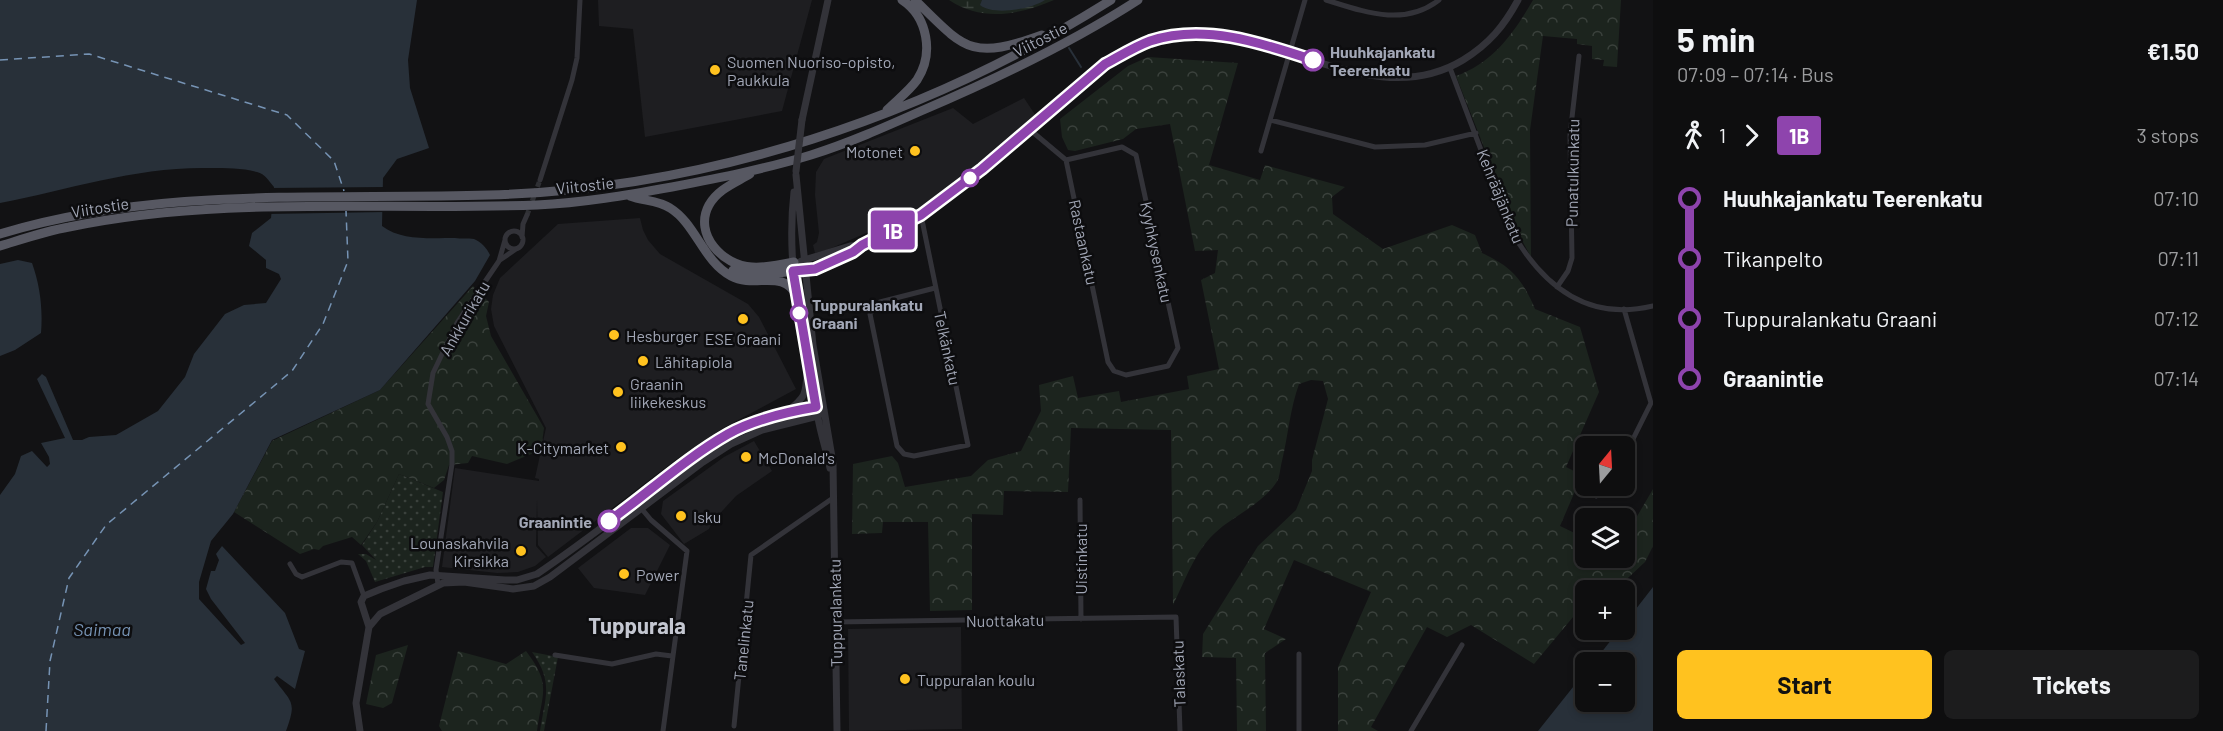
<!DOCTYPE html>
<meta charset="utf-8">
<style>
:root{--surface:#0e0e0f;--page:#1c1c1d;--text:#f1f3f6;--muted:#9b9c9e;--line:#2e2e2f;--accent:#ffc21f}
body{margin:0;font-family:Barlow,sans-serif;background:var(--page);color:var(--text);height:100vh;display:flex;flex-direction:column;font-size:22px;white-space:nowrap}
*{box-sizing:border-box;margin:0}
p{font-size:20px;color:var(--muted)}
.icon{flex:none;width:33px;height:33px;fill:none;stroke:currentColor;stroke-width:2;stroke-linecap:round;stroke-linejoin:round}
.map{position:relative;flex:1;overflow:hidden}
.side{display:flex;flex-direction:column;background:var(--surface);width:570px}
.side>*{flex:none}
.badge{padding:0 12px;border-radius:4px;font-size:21px;line-height:39px}
.needle{width:39px;rotate:18deg}
.controls{position:absolute;left:1575px;top:436px;display:grid;gap:12px}
.controls a{display:grid;place-items:center;width:60px;height:60px;border-radius:9px;background:var(--surface);box-shadow:0 3px 9px #0003,0 0 0 2px var(--line);font-size:30px}
.map>.badge{position:absolute;translate:-50% -50%;box-shadow:0 0 0 3px #fff}
.legs{display:flex;align-items:center;gap:9px;height:66px;padding:0 24px;font-size:20px}
.legs p{margin-inline-start:auto}
.head{display:flex;align-items:center;justify-content:space-between;height:102px;padding:0 24px}
h1{font-size:33px;font-weight:700;line-height:45px}
.cta{display:flex;gap:12px;margin-top:auto;padding:12px 24px}
.cta a{flex:1;height:69px;border-radius:9px;background:var(--accent);color:#111;font-size:24px;font-weight:700;line-height:69px;text-align:center}
.cta a+a{background:var(--page);color:var(--text)}
ul{padding:0 24px;list-style:none}
li{display:flex;align-items:center;gap:21px;height:60px;font-size:22px}
li i{display:grid;place-items:center;width:9px;height:100%;margin:0 8px;background:currentColor}
li i::after{content:'';width:15px;height:15px;margin:-8px;border:4px solid;border-radius:50%;background:var(--surface)}
li p{margin-inline-start:auto}
li:first-child i{background:linear-gradient(#0000 50%,currentColor 0)}
li:last-child i{background:linear-gradient(currentColor 50%,#0000 0)}
main{display:flex;flex:1;min-height:0}
.map>svg:first-child{display:block}
</style>
<main>
<div class="map">
<svg width="1653" height="731" viewBox="0 0 1653 731">
<defs>
<pattern id="grass-dots" width="8" height="8" patternUnits="userSpaceOnUse" patternTransform="scale(1.5)"><rect width="8" height="8" fill="#1c241e"/><path d="M2 2h.1M6 6h.1" fill="none" stroke="#3a413c" stroke-width="1.8" stroke-linecap="round"/></pattern>
<pattern id="forest-crowns" width="20" height="18" patternUnits="userSpaceOnUse" patternTransform="scale(1.5)"><rect width="20" height="18" fill="#1c241e"/><path d="M2 6a3 3 0 1 1 6 0M12 15a3 3 0 1 1 6 0" fill="none" stroke="#3a413c"/></pattern>
<pattern id="wetland-marsh" width="20" height="14" patternUnits="userSpaceOnUse" patternTransform="scale(1.5)"><rect width="20" height="14" fill="#1c241e"/><path d="M1 5h8M5 5V1M11 12h8M15 12V8" fill="none" stroke="#3a413c"/></pattern>
</defs>
<rect width="100%" height="100%" fill="#121214"/>
<path fill="#1e1e21" d="M598,0H812L782,111L645,137L633,29L599,26Z
M1024,98L1036,116L989,158L924,208L827,250L815,253L813,245L817,242L819,233L815,195L816,172L824,159L953,108L973,124Z
M640,218L643,230L648,240L660,254L748,304L759,317L796,389L725,427L677,459L548,557L538,545L537,500L536,546L546,557L535,566L518,572L497,573L442,567L455,468L539,481V479L535,478L546,428L494,326L491,309L493,295L500,278L558,224Z
M754,441L772,471L736,496L712,522L709,529L684,544L661,514L663,501L724,457Z
M631,528H648L670,545L645,595L594,588L578,568Z
M961,627L962,729L849,731L848,629Z"/>
<path fill="url(#grass-dots)" d="M399,474L443,492L433,567H425L375,582L366,561L358,554H366L376,560L362,545L377,522Z
M532,652L558,657L544,731H540C545,697 554,683 532,652Z"/>
<path fill="url(#forest-crowns)" d="M1533,0H1621L1617,67L1603,66L1604,60L1592,59V46L1577,44V39L1543,36L1530,130L1531,257L1517,231L1456,76C1493,63 1514,33 1533,0Z
M1148,57L1238,63L1209,165L1260,180L1265,165L1345,187L1332,197L1333,214L1383,249L1452,225L1475,235L1482,253C1511,266 1523,280 1535,309L1580,327L1599,392L1566,467L1582,475L1560,526L1585,538L1586,558H1624L1625,537L1653,489V546L1645,562L1615,590L1586,591L1585,606L1578,611L1534,664L1471,625L1447,637L1427,627L1371,727L1378,731H1338V667L1371,592L1294,560L1264,629L1286,639L1265,653L1266,731H1237L1236,658L1202,657L1203,634L1258,546L1296,510L1312,471V460L1328,399L1323,381L1311,380L1299,384C1290,409 1288,436 1282,461C1280,468 1280,478 1276,483C1260,506 1234,515 1215,533C1195,551 1185,581 1173,605L1171,430L1071,428L1068,492L1004,491L1003,515L972,514V610L930,611L928,522H883L882,533L852,534L853,464L892,456L898,463L905,487L971,476L988,460L1021,451L1041,411L1039,385L1073,376L1078,398L1119,391L1121,402L1189,389L1187,376L1219,369L1201,280L1215,273L1218,250L1195,251L1170,124L1136,129L1123,139L1075,151L1068,150L1062,137L1060,119L1128,66Z
M473,286L489,302L486,316L491,336L544,428L541,450L507,464L472,456L468,463L449,465L444,480L434,488L399,474L377,522L361,545L352,537L323,546L319,550L314,549L300,554L234,512L272,441L380,390Z
M408,645L392,703L383,708L366,704L376,655Z
M458,651L506,664L526,651C552,685 542,692 537,731H442L439,726Z"/>
<path fill="url(#wetland-marsh)" d="M949,0H1054C1019,15 982,22 949,0Z"/>
<path fill="#283039" d="M0,0H417L408,60L410,88L429,148L397,159L383,178L382,226C401,241 432,238 455,238C461,239 468,238 474,239C481,242 487,248 490,255L475,281L380,390L272,440L233,514L211,541L199,582V599L241,645L245,643L211,599L206,589L211,571H215L219,560L216,554L222,546L285,613L299,649L305,651L295,689L277,676L274,679C292,703 297,701 286,731H0V495L15,474L21,456L32,451L47,467L50,464L49,457L41,443L65,438L37,379L42,374L46,377L73,440H82L89,437L116,435L158,411L185,377L194,354L225,314L244,305L266,303L281,279L279,274L266,268V260L249,246L252,233L271,218L274,187C269,181 265,174 257,172C243,168 226,168 211,168C139,166 71,189 0,203Z
M982,0H1045C1032,9 993,16 980,5Z
M18,260L32,263C40,285 43,309 41,333L15,350L0,356V264Z
M1653,587V731H1538L1585,672L1586,702H1624V663H1593L1619,630H1624L1625,623Z"/>
<path fill="#121214" d="M385,187V212L268,214L270,188Z"/>
<g fill="none" stroke-linecap="round" stroke-linejoin="round">
<path stroke="#283039" stroke-width="2" d="M1069,48L1081,67"/>
<path stroke="#7693b4" stroke-width="1.5" stroke-dasharray="8 6" stroke-linecap="butt" d="M0,60L89,54L287,115L334,161L344,191
M46,731L50,661L69,578L106,525L292,371L323,324L348,261L346,211"/>
<path stroke="#2f3034" stroke-width="5" stroke-dasharray="5 2.5" stroke-linecap="butt" d="M527,215L540,180"/>
<path stroke="#333339" stroke-width="5" d="M1326,0C1365,12 1404,27 1439,0
M1450,68L1512,232C1543,286 1587,322 1653,306
M1270,120L1375,147L1425,145L1476,133
M1029,129L1066,160L1108,362L1114,371L1126,375L1168,366L1178,348L1136,155L1122,147L1066,160
M1261,151L1305,0
M540,180L572,80L577,58L580,0
M921,215L968,445L914,456L904,454L897,446L870,314L880,302L935,288
M505 240a9 9 0 1 1 18 0a9 9 0 1 1-18 0Z
M522,237L523,224L527,215
M500,260L516,249
M1557,287L1568,271L1572,258L1570,135L1579,56
M1624,309L1651,403L1624,457
M1596,496L1605,486
M1080,500L1081,619
M636,502L651,520L687,551L663,731
M290,564L296,574L302,577L341,562L352,563L364,596
M438,584L436,570L452,464V451L447,437L428,404L433,373L457,323L499,261L505,240
M835,622L1176,617L1180,731
M555,655L612,664L656,654L672,656
M734,726L751,555L833,498
M1299,731V654
M1411,731L1462,645"/>
<path stroke="#333339" stroke-width="7" d="M802,120L828,0
M796,175L813,345L833,463L837,731
M794,192C785,269 804,348 819,423C822,438 827,453 830,468
M801,261L850,246L862,245
M793,271L815,269L853,252L862,245L921,215L982,169L1105,64C1135,47 1164,34 1199,34C1287,35 1379,111 1463,60C1489,44 1504,26 1518,0
M788,411C805,397 806,395 807,373
M369,627L380,614L443,583L464,582L513,589L534,586L550,577L703,462L731,444L762,430L818,416L824,410
M360,731L356,703L369,627L361,602L364,596L381,589L404,581L430,575L505,580H517L537,574C571,551 604,526 637,501C689,462 731,423 798,410C807,409 815,405 824,410"/>
<path stroke="#575862" stroke-width="9" d="M915,0C965,49 970,61 1042,35
M887,110C897,100 909,91 917,80C934,54 928,17 902,0
M750,174C735,183 718,189 709,205C693,234 723,266 752,267C766,268 780,265 794,262
M630,196C643,201 658,200 670,208C696,224 703,261 731,276C755,289 783,268 797,296
M0,234C158,186 325,200 489,195C708,189 925,117 1111,0
M0,246C23,239 46,231 69,227C222,195 381,211 537,205C582,203 628,195 672,187C719,178 765,169 811,155C849,143 885,127 921,111C996,79 1070,44 1138,0
M733,270L757,276L793,271"/>
<path stroke="#333339" stroke-width="7" d="M796,171L802,120"/>
</g>
<g fill="none" stroke-linecap="round" stroke-linejoin="round">
<g stroke="#fff" stroke-width="14">
<path id="line-1" d="M609,521C648,493 686,458 728,434C755,419 786,412 816,407L793,271L815,269L853,252L862,245L921,215L982,169L1105,64C1120,56 1134,47 1150,41C1204,23 1262,43 1313,60"/>
</g>
<use href="#line-1" stroke="#8e44ad" stroke-width="9"/>
</g>
<g fill="#fff" stroke="#8e44ad" stroke-width="3">
<circle cx="1313" cy="60" r="10"/>
<circle cx="970" cy="178" r="8"/>
<circle cx="799" cy="313" r="8"/>
<circle cx="609" cy="521" r="10"/>
</g>
<g fill="#ffc21f" stroke="#0d0d0f" stroke-width="2">
<circle cx="715" cy="70" r="6"/>
<circle cx="915" cy="151" r="6"/>
<circle cx="743" cy="319" r="6"/>
<circle cx="614" cy="335" r="6"/>
<circle cx="643" cy="361" r="6"/>
<circle cx="618" cy="392" r="6"/>
<circle cx="621" cy="447" r="6"/>
<circle cx="746" cy="457" r="6"/>
<circle cx="681" cy="516" r="6"/>
<circle cx="521" cy="551" r="6"/>
<circle cx="624" cy="574" r="6"/>
<circle cx="905" cy="679" r="6"/>
</g>
<g text-anchor="middle" dominant-baseline="central" stroke-width="5" stroke-linejoin="round" paint-order="stroke">
<g font-size="16" fill="#a2a7b6" stroke="#0d0d0f">
<text transform="translate(1040 39) rotate(-27)">Viitostie</text>
<text transform="translate(1572 173) rotate(-89)">Punatulkunkatu</text>
<text transform="translate(585 185) rotate(-6)">Viitostie</text>
<text transform="translate(1501 196) rotate(68)">Kehrääjänkatu</text>
<text transform="translate(100 207) rotate(-9)">Viitostie</text>
<text transform="translate(1084 242) rotate(78)">Rastaankatu</text>
<text transform="translate(1157 252) rotate(78)">Kyyhkysenkatu</text>
<text transform="translate(464 318) rotate(-60)">Ankkurikatu</text>
<text transform="translate(948 348) rotate(78)">Telkänkatu</text>
<text transform="translate(1080 559) rotate(-90)">Uistinkatu</text>
<text transform="translate(835 613) rotate(-91)">Tuppuralankatu</text>
<text transform="translate(1005 620) rotate(-1)">Nuottakatu</text>
<text transform="translate(743 640) rotate(-84)">Tanelinkatu</text>
<text transform="translate(1178 674) rotate(-92)">Talaskatu</text>
</g>
<g font-size="16" font-weight="bold" fill="#a2a7b6" stroke="#0d0d0f" text-anchor="start">
<text x="1330" y="51">Huuhkajankatu<tspan x="1330" dy="18">Teerenkatu</tspan></text>
<text x="812" y="304">Tuppuralankatu<tspan x="812" dy="18">Graani</tspan></text>
<text x="592" y="521" text-anchor="end">Graanintie</text>
</g>
<g font-size="16" fill="#a2a7b6" stroke="#0d0d0f" text-anchor="start">
<text x="727" y="61">Suomen Nuoriso-opisto,<tspan x="727" dy="18">Paukkula</tspan></text>
<text x="903" y="151" text-anchor="end">Motonet</text>
<text x="626" y="335">Hesburger</text>
<text x="743" y="338" text-anchor="middle">ESE Graani</text>
<text x="655" y="361">Lähitapiola</text>
<text x="630" y="383">Graanin<tspan x="630" dy="18">liikekeskus</tspan></text>
<text x="609" y="447" text-anchor="end">K-Citymarket</text>
<text x="758" y="457">McDonald's</text>
<text x="693" y="516">Isku</text>
<text x="509" y="542" text-anchor="end">Lounaskahvila<tspan x="509" dy="18">Kirsikka</tspan></text>
<text x="636" y="574">Power</text>
<text x="917" y="679">Tuppuralan koulu</text>
</g>
<g font-size="18" font-style="italic" fill="#7693b4" stroke="#0d0d0f">
<text x="102" y="629">Saimaa</text>
</g>
<g font-size="22" font-weight="bold" fill="#c4c7d1" stroke="#0d0d0f">
<text x="637" y="625">Tuppurala</text>
</g>
</g>
</svg>
<div class="controls">
<a><svg class="needle" viewBox="-14 -14 28 28"><path d="M0-13l5 13h-10z" fill="#e53935"/><path d="M0 13l5-13h-10z" fill="#9b9c9e"/></svg></a>
<a><svg class="icon" aria-label="layers" viewBox="0 0 24 24"><path d="M12 4l9 5-9 5-9-5zM3 14l9 5 9-5"/></svg></a>
<a>+</a>
<a>−</a>
</div>
<b class="badge" style="left:893px;top:230px;background:#8e44ad;color:#fff">1B</b>
</div>
<section class="side">
<div class="head"><div><h1>5 min</h1><p>07:09 – 07:14 · Bus</p></div><b>€1.50</b></div>
<div class="legs"><svg class="icon" aria-label="walk" viewBox="0 0 24 24"><circle cx="13" cy="4" r="2"/><path d="M13 8l-2 6 4 7M11 14l-3 7M7 12l3-4h3l4 4"/></svg>1<svg class="icon" aria-label="forward" viewBox="0 0 24 24"><path d="M9 5l7 7-7 7"/></svg><b class="badge" style="background:#8e44ad;color:#fff">1B</b><p>3 stops</p></div>
<ul>
<li><i style="color:#8e44ad"></i><b>Huuhkajankatu Teerenkatu</b><p>07:10</p></li>
<li><i style="color:#8e44ad"></i><span>Tikanpelto</span><p>07:11</p></li>
<li><i style="color:#8e44ad"></i><span>Tuppuralankatu Graani</span><p>07:12</p></li>
<li><i style="color:#8e44ad"></i><b>Graanintie</b><p>07:14</p></li>
</ul>
<div class="cta"><a>Start</a><a>Tickets</a></div>
</section>
</main>
